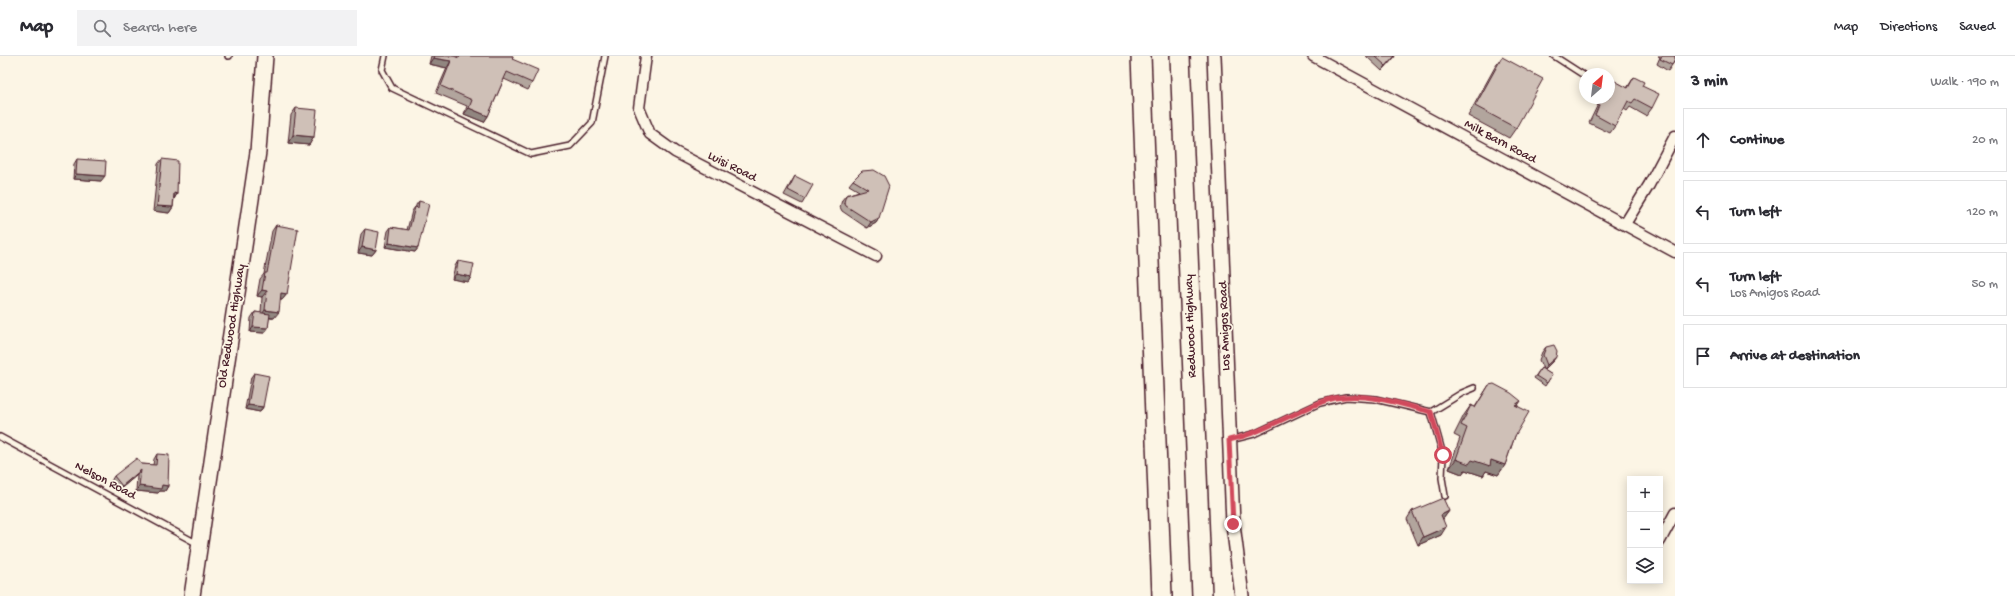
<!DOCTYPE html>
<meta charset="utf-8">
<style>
body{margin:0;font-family:"Gochi Hand",sans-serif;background:#f2f2f3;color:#2b2b33}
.controls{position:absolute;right:12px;bottom:12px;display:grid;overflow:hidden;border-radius:0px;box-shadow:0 2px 10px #0003}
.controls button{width:36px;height:36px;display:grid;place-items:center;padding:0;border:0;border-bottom:1px solid #e1e1e2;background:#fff;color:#2b2b33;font:20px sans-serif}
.compass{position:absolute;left:1579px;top:12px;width:36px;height:36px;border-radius:50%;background:#fff;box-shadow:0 2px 10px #0003;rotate:28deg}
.stop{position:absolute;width:12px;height:12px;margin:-9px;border:3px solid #d1495b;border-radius:50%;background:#fff}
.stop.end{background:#d1495b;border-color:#fff;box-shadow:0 1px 4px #0008}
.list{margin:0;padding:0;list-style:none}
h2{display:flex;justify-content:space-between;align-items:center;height:52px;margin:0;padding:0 16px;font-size:17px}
h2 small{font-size:13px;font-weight:400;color:#7c7c81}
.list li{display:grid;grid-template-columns:26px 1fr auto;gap:12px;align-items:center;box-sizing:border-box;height:64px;margin:0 8px 8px;padding:0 8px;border:1px solid #e1e1e2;border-radius:0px}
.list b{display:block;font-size:15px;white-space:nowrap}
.list p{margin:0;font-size:13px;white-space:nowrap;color:#7c7c81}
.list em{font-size:13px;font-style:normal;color:#7c7c81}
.icon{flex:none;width:22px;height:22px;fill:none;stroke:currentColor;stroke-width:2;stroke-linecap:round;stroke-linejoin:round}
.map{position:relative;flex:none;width:1675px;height:540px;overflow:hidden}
header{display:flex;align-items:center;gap:24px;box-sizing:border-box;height:56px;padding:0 20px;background:#fff;border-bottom:1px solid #e1e1e2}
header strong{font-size:19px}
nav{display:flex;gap:22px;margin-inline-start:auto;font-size:14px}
.search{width:280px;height:36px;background:#f2f2f3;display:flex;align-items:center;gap:10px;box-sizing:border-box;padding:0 14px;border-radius:0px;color:#7c7c81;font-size:15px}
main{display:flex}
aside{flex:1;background:#fff}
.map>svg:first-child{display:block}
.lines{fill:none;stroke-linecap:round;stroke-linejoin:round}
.service-casing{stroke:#4a1f2b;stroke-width:8}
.minor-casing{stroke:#4a1f2b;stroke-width:13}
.tertiary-casing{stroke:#4a1f2b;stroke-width:16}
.secondary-casing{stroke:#4a1f2b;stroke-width:18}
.motorway-casing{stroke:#4a1f2b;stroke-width:22}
.service{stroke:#fcf5e5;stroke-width:5}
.minor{stroke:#fcf5e5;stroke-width:10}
.tertiary{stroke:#fcf5e5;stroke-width:13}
.secondary{stroke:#fcf5e5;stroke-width:15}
.motorway{stroke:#fcf5e5;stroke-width:19}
.wall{fill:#b2a59d;stroke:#4a1f2b}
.shaded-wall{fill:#918680;stroke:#4a1f2b}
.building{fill:#cfc0b7;stroke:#4a1f2b}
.route{stroke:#d1495b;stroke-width:5}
.labels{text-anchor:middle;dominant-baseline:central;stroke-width:3.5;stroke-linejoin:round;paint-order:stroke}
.street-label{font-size:13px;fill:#4a1f2b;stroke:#fcf5e5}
</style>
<header>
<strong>Map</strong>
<div class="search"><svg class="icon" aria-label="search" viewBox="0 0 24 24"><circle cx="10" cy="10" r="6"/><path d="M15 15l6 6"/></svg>Search here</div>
<nav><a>Map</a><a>Directions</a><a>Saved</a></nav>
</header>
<main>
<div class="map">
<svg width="1675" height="540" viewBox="0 0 1675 540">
<rect width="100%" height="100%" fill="#fcf5e5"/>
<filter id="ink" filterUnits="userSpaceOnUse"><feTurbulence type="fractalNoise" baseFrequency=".025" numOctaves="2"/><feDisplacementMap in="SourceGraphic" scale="8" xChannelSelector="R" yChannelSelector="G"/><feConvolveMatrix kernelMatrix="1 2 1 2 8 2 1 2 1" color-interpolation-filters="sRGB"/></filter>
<g filter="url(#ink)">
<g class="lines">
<g class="service-casing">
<path id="service" d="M228 0H229
M385 0 382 14 392 32 531 98 570 90 592 67 605 0
M1554 0 1585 20
M0 381 198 488
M1230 384 1254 378 1320 347 1346 341 1375 343 1431 356
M1445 440 1442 422 1443 399 1431 356 1462 337 1474 332"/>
</g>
<g class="minor-casing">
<path id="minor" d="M646 0 639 52 650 78 675 96 876 200
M1313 0 1675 196
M1625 168 1649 129 1675 80
M1660 485 1675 457"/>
</g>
<g class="tertiary-casing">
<path id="tertiary" d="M1214 0 1233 468 1242 540"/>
</g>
<g class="secondary-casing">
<path id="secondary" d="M192 540 258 96 265 0"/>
</g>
<g class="motorway-casing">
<path id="motorway" d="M1141 0 1162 540
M1180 0 1202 540"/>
</g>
<use href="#service" class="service"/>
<use href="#minor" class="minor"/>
<use href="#tertiary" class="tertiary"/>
<use href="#secondary" class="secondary"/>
<use href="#motorway" class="motorway"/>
</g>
<path class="wall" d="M431 0H454L457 1V0H513L512 3 532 27 528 34 504 23 488 60 484 66 464 58 467 50 436 37 447 12 429 8Z
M1366 0H1395L1382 15Z
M1658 0H1675V6H1674L1668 15 1657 8 1660 1Z
M1502 1 1516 72 1509 82 1468 60 1495 11Z
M1634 21 1642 30 1652 52 1646 60 1630 51 1627 55 1624 53 1615 70 1610 77 1589 67 1601 42H1609V26L1611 23 1627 32Z
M296 52 314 81 309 89 288 87 291 59Z
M77 103 101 125 73 123 74 108Z
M162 103 177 138 174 143 173 151 169 157 153 155 158 108Z
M862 115 879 162 876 167 867 172 842 155 840 151 842 144 846 139 859 135 849 129 853 124Z
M795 120 805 143 802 148 784 139 792 125Z
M419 145 418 192 415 196 385 191 388 175 391 171 407 174 412 155 415 151H416V149Z
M276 169 287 238 282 244H280L274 262H269L268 272 264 277 250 276 251 262 255 256 261 257 262 241 257 240 260 223 264 218 272 175Z
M365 173 376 194 372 199 358 197 361 178Z
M458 205 471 221 468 226 452 223 455 210Z
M1546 291 1556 301 1552 306 1544 314 1552 319 1545 330 1534 322 1541 312 1543 313 1539 304 1542 296Z
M254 317 263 351 260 356 245 353 251 321Z
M1489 329 1518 350 1515 380 1505 409 1498 419 1486 415 1483 420 1465 414 1462 418 1449 413 1460 382 1454 379 1464 359 1471 349 1475 351Z
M157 398 168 430 165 435H160L158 437 136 435 137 419 118 435 111 425 114 420 141 408 153 409 154 403Z
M1412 455H1449L1443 463 1441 479 1418 489 1407 463Z"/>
<path class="shaded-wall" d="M1395 0 1393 3 1382 15 1386 10Z
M433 2 451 5 447 12 429 8Z
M469 52 488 60 484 66 464 58Z
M293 79 314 81 309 89 288 87Z
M76 118 105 120 101 125 73 123Z
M174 137 177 138 174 143Z
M157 150 173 151 169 157 153 155Z
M879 162 876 167 867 172 871 166Z
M389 187 418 192 415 196 385 191Z
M362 191 376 194 372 199 358 197Z
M456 218 471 221 468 226 452 223Z
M262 234 267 235 262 241 257 240Z
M281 237 287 238 282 244 276 243Z
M265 254 279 256 274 262 260 261Z
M253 271 268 272 264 277 250 276Z
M1556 301 1552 306 1543 315 1547 309Z
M1521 345 1514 355 1515 349Z
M248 349 263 351 260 356 245 353Z
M1456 403 1491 404 1505 409 1498 419 1486 415 1483 420 1465 414 1462 418 1449 413Z
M141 414 137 419 118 435 122 430Z
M162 429 168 430 165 435H160L158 437 136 435 139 430Z
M1449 455 1443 463 1436 466 1441 459Z
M1446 471 1441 479 1418 489 1423 481Z"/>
<path class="building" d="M434 0H454L459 2 460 0H513L512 3 538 14 532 27 507 16 488 60 469 52 472 44 441 30 451 5 433 2Z
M1375 0H1395L1386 10Z
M1662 0H1675V4L1672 9 1660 3Z
M1502 1 1543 23 1516 72 1475 50Z
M1634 21 1644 26 1642 30 1659 38 1652 52 1635 43 1632 47 1628 45 1615 70 1595 59 1602 42H1609V28L1611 23 1628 32Z
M296 52 317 54 314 81 293 79Z
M77 103 106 105 105 120 76 118Z
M162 103 178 105 177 138 174 137 173 151 157 150Z
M874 114 884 120 889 130 879 162 871 166 846 150 844 146 846 139 868 133 853 124 862 115Z
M795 120 813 129 805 143 788 134Z
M419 145 429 148 418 192 389 187 391 171 409 174 415 151 418 152Z
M276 169 298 173 287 238 281 237 279 256 265 254 267 235 262 234 265 217H267Z
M365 173 379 176 376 194 362 191Z
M458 205 474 208 471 221 456 218Z
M255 256 270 258 268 272 253 271Z
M1554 289 1557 295 1556 301 1547 309 1543 299 1546 291Z
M1541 312 1552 319 1547 327 1536 320Z
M254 317 269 320 263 351 248 349Z
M1494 328 1511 337 1521 345 1515 349 1529 356 1515 380 1505 409 1491 404 1490 410 1472 404 1469 408 1456 403 1467 372 1461 369 1471 349 1475 352 1489 329Z
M157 398 169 399 168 430 162 429 161 433 139 430 141 414 122 430 114 420 137 402 141 408 156 409Z
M1443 442 1449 455 1441 459 1446 471 1423 481 1412 455Z"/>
</g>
<g class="lines" filter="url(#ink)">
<path class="route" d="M1233 468 1229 384C1254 379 1272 368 1295 358 1307 352 1321 345 1335 342 1367 336 1401 348 1431 356L1443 399"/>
</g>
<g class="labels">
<g class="street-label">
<text transform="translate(1500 86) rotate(28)">Milk Barn Road</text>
<text transform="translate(732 111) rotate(27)">Luisi Road</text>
<text transform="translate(232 270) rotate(-81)">Old Redwood Highway</text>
<text transform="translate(1191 270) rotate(-92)">Redwood Highway</text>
<text transform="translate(1225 270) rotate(-92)">Los Amigos Road</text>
<text transform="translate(105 425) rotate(28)">Nelson Road</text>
</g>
</g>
</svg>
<div class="controls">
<button>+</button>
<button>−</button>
<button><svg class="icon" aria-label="layers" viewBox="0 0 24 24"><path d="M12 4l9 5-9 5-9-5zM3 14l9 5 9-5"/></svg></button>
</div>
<svg class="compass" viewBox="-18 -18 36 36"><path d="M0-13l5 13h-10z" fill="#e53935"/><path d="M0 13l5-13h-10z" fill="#7c7c81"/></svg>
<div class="stop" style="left:1443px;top:399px"></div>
<div class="stop end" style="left:1233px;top:468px"></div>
</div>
<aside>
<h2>3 min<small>Walk · 190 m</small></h2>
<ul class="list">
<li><svg class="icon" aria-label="ahead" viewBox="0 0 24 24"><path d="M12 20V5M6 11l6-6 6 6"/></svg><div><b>Continue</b></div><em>20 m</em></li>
<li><svg class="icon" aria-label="left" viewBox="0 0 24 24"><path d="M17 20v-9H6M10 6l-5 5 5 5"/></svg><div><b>Turn left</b></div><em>120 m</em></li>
<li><svg class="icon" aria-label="left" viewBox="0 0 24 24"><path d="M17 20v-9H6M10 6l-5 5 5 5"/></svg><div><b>Turn left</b><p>Los Amigos Road</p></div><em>50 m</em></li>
<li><svg class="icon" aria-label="arrive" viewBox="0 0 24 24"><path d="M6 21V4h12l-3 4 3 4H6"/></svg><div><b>Arrive at destination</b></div></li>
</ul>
</aside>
</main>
